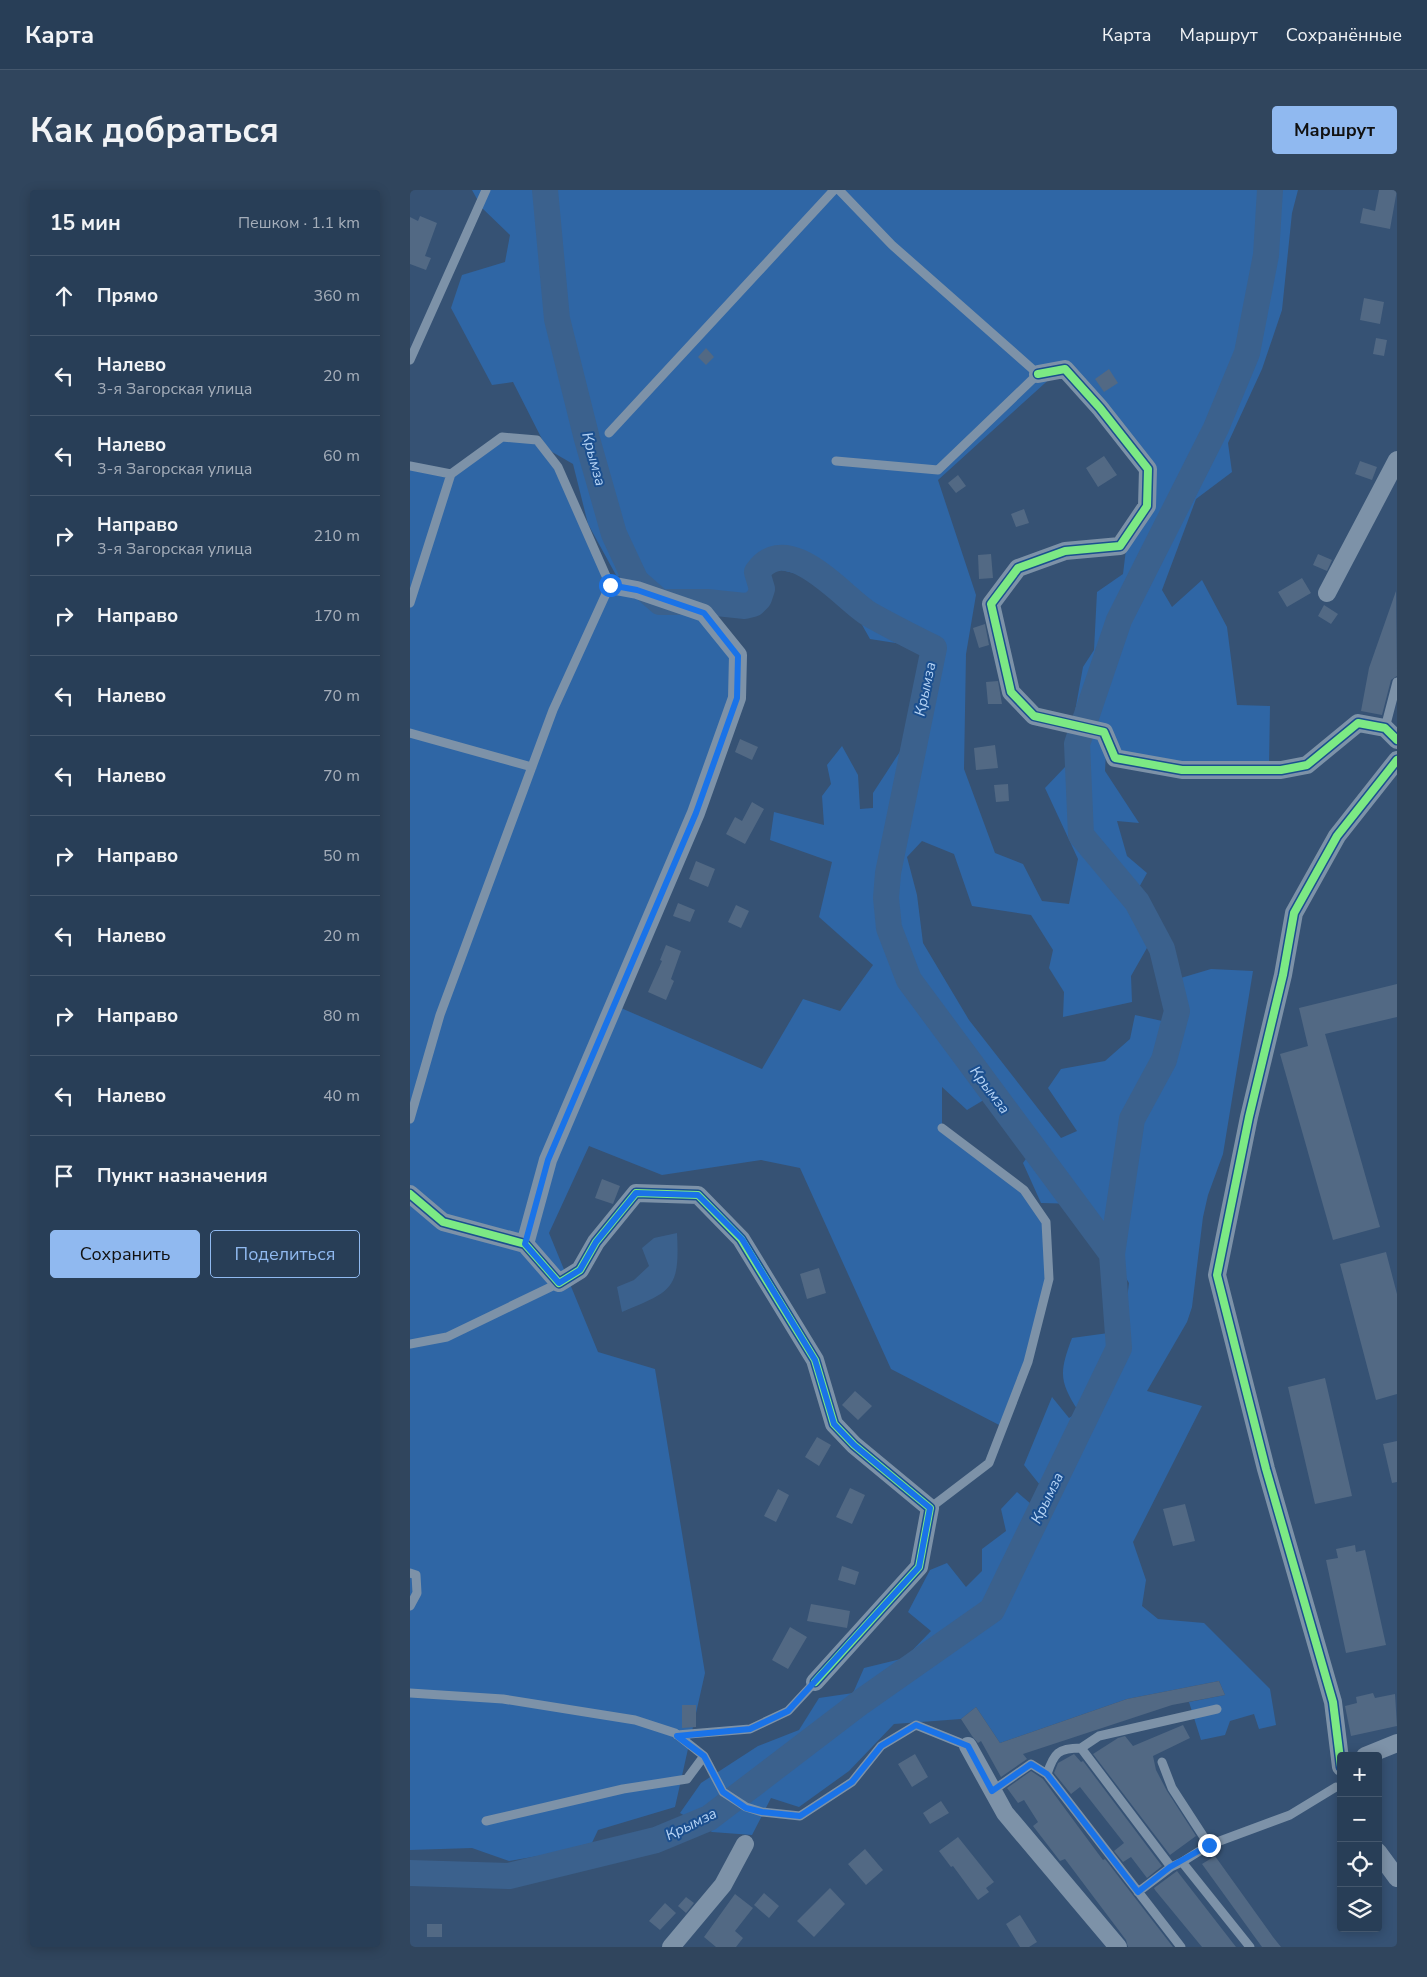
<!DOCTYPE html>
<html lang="ru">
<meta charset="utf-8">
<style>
body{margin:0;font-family:"Nunito Sans",sans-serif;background:#30455d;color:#f1f3f6}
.controls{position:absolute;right:15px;bottom:15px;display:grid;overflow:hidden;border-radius:5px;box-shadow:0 2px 12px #0003}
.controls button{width:45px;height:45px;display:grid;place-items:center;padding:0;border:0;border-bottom:1px solid #44576d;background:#283e57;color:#f1f3f6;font:25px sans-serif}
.stop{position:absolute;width:15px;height:15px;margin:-11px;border:4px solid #1a73e8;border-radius:50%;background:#fff}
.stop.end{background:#1a73e8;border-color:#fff;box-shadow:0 1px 5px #0008}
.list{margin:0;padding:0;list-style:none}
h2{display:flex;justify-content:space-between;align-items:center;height:65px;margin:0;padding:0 20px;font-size:21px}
h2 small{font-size:16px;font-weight:400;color:#a5aeba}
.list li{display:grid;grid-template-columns:32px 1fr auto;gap:15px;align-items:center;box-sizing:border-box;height:80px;padding:0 20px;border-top:1px solid #44576d}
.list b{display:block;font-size:19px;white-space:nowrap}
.list p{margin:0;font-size:16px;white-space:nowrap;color:#a5aeba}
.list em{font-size:16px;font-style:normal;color:#a5aeba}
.actions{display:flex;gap:10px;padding:15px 20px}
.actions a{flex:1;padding:11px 0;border:1px solid #90b9f0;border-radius:5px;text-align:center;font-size:18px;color:#90b9f0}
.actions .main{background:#90b9f0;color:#111}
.icon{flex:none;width:28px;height:28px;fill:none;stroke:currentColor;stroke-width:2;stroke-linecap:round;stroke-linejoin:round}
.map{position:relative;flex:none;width:987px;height:1757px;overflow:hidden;border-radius:5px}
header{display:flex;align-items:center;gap:30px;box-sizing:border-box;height:70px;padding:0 25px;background:#283e57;border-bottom:1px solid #44576d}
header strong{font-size:24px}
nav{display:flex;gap:28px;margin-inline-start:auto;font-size:18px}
.intro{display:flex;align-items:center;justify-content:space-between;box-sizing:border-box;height:120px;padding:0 30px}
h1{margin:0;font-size:35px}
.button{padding:12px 22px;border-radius:5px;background:#90b9f0;color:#111;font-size:18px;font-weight:700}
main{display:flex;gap:30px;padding:0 30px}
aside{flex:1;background:#283e57;border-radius:5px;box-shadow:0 2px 12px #0003}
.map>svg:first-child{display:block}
.green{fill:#2f66a5;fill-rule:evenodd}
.water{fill:#3b618d}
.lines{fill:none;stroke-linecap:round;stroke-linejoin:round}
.river{stroke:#3b618d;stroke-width:26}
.building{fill:#526984}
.lane{stroke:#7d92a8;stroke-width:9}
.street{stroke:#7d92a8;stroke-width:18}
.cycleway-casing{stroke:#1b4f8f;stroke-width:11}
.cycleway{stroke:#7ce984;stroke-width:8}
.route{stroke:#1a73e8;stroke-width:6}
.labels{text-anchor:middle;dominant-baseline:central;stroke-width:4;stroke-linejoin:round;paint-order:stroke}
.water-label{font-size:15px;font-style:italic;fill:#b5d3f5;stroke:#1b4f8f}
</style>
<header>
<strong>Карта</strong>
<nav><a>Карта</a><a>Маршрут</a><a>Сохранённые</a></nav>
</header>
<div class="intro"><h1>Как добраться</h1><a class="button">Маршрут</a></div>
<main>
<aside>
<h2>15 мин<small>Пешком · 1.1 km</small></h2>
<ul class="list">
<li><svg class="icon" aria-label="ahead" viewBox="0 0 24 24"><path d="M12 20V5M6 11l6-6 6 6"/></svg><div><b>Прямо</b></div><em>360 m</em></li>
<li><svg class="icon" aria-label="left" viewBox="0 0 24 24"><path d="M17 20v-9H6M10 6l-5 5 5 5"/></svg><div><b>Налево</b><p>3-я Загорская улица</p></div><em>20 m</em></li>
<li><svg class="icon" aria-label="left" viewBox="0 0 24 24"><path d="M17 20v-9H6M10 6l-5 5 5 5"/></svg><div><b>Налево</b><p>3-я Загорская улица</p></div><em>60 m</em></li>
<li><svg class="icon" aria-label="right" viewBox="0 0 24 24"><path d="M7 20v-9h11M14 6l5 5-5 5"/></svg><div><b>Направо</b><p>3-я Загорская улица</p></div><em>210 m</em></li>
<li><svg class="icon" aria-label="right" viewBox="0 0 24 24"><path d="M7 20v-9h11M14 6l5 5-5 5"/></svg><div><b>Направо</b></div><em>170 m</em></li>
<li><svg class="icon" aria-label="left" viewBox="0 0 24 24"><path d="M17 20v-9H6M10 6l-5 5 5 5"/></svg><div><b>Налево</b></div><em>70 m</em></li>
<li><svg class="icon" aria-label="left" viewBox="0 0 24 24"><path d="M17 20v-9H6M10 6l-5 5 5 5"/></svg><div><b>Налево</b></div><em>70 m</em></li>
<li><svg class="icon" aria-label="right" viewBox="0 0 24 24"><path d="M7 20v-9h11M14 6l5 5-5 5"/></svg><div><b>Направо</b></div><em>50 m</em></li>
<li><svg class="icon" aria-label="left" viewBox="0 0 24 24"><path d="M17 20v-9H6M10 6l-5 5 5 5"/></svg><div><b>Налево</b></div><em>20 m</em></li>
<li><svg class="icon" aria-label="right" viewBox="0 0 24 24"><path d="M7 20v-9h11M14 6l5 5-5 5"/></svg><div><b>Направо</b></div><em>80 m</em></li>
<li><svg class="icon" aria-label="left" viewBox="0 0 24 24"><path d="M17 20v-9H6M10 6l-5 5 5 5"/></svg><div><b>Налево</b></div><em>40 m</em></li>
<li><svg class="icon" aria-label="arrive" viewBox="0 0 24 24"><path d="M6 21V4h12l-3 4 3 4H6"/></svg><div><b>Пункт назначения</b></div></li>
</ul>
<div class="actions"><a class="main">Сохранить</a><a>Поделиться</a></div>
</aside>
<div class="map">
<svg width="987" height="1757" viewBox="0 0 987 1757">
<rect width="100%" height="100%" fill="#365274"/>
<path class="green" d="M62 0H888L882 23 872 120 852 179 818 253 822 282 786 309 752 400 762 417 792 390 817 437 827 515 860 516 859 578 769 572 713 566 697 544 695 581 729 633 707 631 717 666 737 683 722 710 746 742 721 786 722 812 653 827 654 802 639 778 643 760 621 725 562 716 544 664 512 651 497 667 507 705 513 753 559 830 651 948 667 941 638 898 651 879 695 871 720 849 725 825 757 832 764 790 801 779 843 781 813 964 798 1005 793 1027 782 1117 777 1132 737 1201 792 1216 723 1352 736 1390 732 1416 748 1429 794 1433 860 1499 866 1535 849 1539 844 1524 820 1531 815 1545 791 1550 779 1512 815 1505 809 1491 717 1509 590 1553 566 1517 551 1529 484 1534 439 1581 389 1617 361 1608 342 1645 302 1642 270 1623 291 1593 348 1556 389 1540 409 1508 443 1503 454 1478 495 1468 521 1441 498 1422 520 1380 537 1373 556 1397 572 1381V1359L596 1341 591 1319 607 1302 628 1320 642 1310 614 1275 642 1207 659 1228 669 1222C649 1191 649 1183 662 1148L713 1141 719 1093 670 1014 631 1013 613 973 625 956 592 899 557 920 532 897V938L614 1000 636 1032 639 1089 618 1172 593 1237 481 1179 390 978 351 970 252 985 179 956 139 1043 188 1162 245 1179 295 1483 265 1617 188 1640 180 1657 99 1671 62 1658 0 1660V276L41 284 92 247 127 250 148 277 200 395 235 402 222 382 207 387 178 334 163 274 137 259 103 192 82 195 41 118 52 85 95 72 100 45 72 18ZM655 175 742 295 718 343 713 384 687 402 684 460 673 477 655 577 635 598 668 669 659 714 632 711 613 674 585 663 554 579 556 464 566 405 528 290ZM367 379 429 394 460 449 524 459 521 514 463 603V618L450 619 448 585 432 556 417 575 421 594 412 606 414 635 364 622 360 650 422 672 409 727 463 775 430 821 393 809 352 879 204 815 327 508 328 465 295 423 338 403Z"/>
<path class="water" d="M267 1043C270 1100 262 1101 212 1122L207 1097 224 1090 239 1076 232 1058 244 1048Z"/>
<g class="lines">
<path class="river" d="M702 1064 722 929 754 870 767 821 752 759 727 712 671 645 667 554 709 430 806 238 837 163 856 65 860 0
M0 1683 99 1686 246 1650 299 1628 451 1512 582 1420 709 1158 702 1064 499 790 479 738 476 708 478 683 524 458C502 447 480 436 459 424 433 408 378 338 347 382L352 399 349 408 343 414 335 416 297 412H250L226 391 204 344 177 249 147 129 135 0"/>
</g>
<path class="building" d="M969 0H987L980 39 950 33 953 18 965 21Z
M10 26 27 33 15 66 21 68 16 80 0 74V27L8 31Z
M954 108 974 112 970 134 950 130Z
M966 148 977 150 974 166 963 164Z
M296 158 304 167 296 175 288 167Z
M699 179 708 193 694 202 685 189Z
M694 266 707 285 688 297 676 278Z
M950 271 967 277 962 290 945 284Z
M548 285 556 296 546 303 538 293Z
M614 319 619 333 606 337 601 324Z
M581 364 583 388 569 389 568 365Z
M908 364 922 370 917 381 903 375Z
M892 388 901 403 877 417 868 402Z
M986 401 987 486 981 490 972 525 951 521 959 478Z
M914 415 928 424 921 434 908 426Z
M575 434 579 455 569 458 563 438Z
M588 491 592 514H578L576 492Z
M330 549 348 557 342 570 325 562Z
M585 555 588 578 566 580 564 558Z
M598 594 599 611 586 612 584 595Z
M342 612 354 619 335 654 316 644 325 627 332 631Z
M286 671 305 679 298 697 279 689Z
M268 713 285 720 280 732 263 726Z
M326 715 339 721 331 738 318 732Z
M256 755 271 761 261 789 264 791 256 810 238 802 252 771 250 770Z
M987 794V827L915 844 970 1037 923 1050 870 864 898 856 889 818Z
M192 989 210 996 203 1014 185 1008Z
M976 1062 987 1104V1204L966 1210 930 1074Z
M409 1078 416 1103 397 1109 390 1084Z
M915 1188 942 1306 905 1314 878 1197Z
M445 1201 462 1216 448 1230 432 1215Z
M407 1247 421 1255 409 1276 395 1267Z
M987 1251V1292L982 1293 973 1254Z
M440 1298 455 1305 442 1334 426 1327Z
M368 1299 379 1305 366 1332 354 1326Z
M775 1314 785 1351 763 1356 753 1319Z
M945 1355 946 1362 955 1360 976 1455 936 1463 916 1370 928 1368 926 1359Z
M432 1376 449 1382 445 1395 428 1390Z
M401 1414 440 1421 437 1438 397 1431Z
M380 1437 397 1447 378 1479 362 1470Z
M809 1491 815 1505 762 1515 613 1564 617 1569 591 1587 571 1551 568 1553 562 1546 551 1529 566 1517 590 1553 717 1509Z
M963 1503 965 1508 985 1504 987 1536 941 1546 935 1516 947 1513 946 1507Z
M272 1515H286V1537L272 1538Z
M773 1535 780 1548 743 1566 746 1580 757 1601 786 1646 760 1665 683 1564 708 1548 715 1546 723 1556Z
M505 1564 518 1587 502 1597 488 1574Z
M664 1564 671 1572 673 1571 752 1676 737 1688 721 1667 713 1672 704 1661 714 1653 670 1597 661 1604 644 1583 648 1573Z
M621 1581 633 1589 684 1658 693 1670 695 1669 763 1757H718L716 1750 655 1669 650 1671 623 1636 628 1632 614 1610 608 1613 597 1598Z
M531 1611 539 1623 520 1634 513 1623Z
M548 1647 584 1692 576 1698 579 1702 568 1710 543 1676 541 1677 529 1661Z
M455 1659 473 1680 456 1695 438 1674Z
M805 1666 863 1747 871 1757H852L792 1674Z
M767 1681 826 1757H792L745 1700 744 1698Z
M420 1698 435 1714 404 1747 387 1731Z
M354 1703 369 1716 359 1728 344 1715Z
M325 1704 343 1718 325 1741 333 1748 326 1757H306L294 1747Z
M276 1707 284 1713 276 1723 268 1716Z
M255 1713 266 1723 250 1740 239 1731Z
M610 1725 627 1752 619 1757H610L596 1734Z
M17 1734H32V1747H17Z"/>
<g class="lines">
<path class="lane" d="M0 170 76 0
M199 243 424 0
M426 271 528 280 628 184 482 55 429 0
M0 276 41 284
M0 413 41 284 92 247 127 250 148 277 200 395 143 520 30 825 0 929
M975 538 987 492
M0 543 122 577
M0 1154 37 1147 149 1093
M520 1318 579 1273 618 1172 639 1089 636 1032 614 1000 532 938
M0 1383 6 1385 7 1403 0 1416
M0 1503 93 1509 225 1530 265 1543 294 1566 313 1602 336 1617 352 1622 390 1626 442 1592 471 1556 506 1535 558 1556
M267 1545 340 1539 378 1521 405 1492
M671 1558 689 1546 807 1519
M752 1572 762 1598 799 1655
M637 1584C644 1563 648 1558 671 1558L761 1677 772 1672 840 1757
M582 1601 621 1574 637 1584 771 1757
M76 1631 213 1599 277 1589 294 1566
M772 1672 799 1655 880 1625 926 1597
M728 1702 761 1677"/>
<path class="street" d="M628 184 655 179 690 218 738 279 737 316 710 356 655 361 608 378 581 414 601 502 624 526 694 542 705 568 772 580H871L897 575 948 533 975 538 987 550
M917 403 987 270
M0 1004 33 1032 115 1054 149 1093 170 1080 186 1052 226 1003 288 1005 331 1049 405 1170 424 1234 444 1255 520 1318 509 1377 405 1492
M115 1054 138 970 286 623 327 508 328 465 294 423 227 400 200 395
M558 1556 595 1623 708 1757
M955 1566 987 1553
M931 1577 923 1512 856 1279 807 1085 839 927 873 785 884 723 927 646 987 570
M968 1662 987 1688
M261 1757 313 1695 335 1654"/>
<g class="cycleway-casing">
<path id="cycleway" d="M628 184 655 179 690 218 738 279 737 316 710 356 655 361 608 378 581 414 601 502 624 526 694 542 705 568 772 580H871L897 575 948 533 975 538 987 550
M0 1004 33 1032 115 1054 149 1093 170 1080 186 1052 226 1003 288 1005 331 1049 405 1170 424 1234 444 1255 520 1318 509 1377 405 1492
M931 1577 923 1512 856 1279 807 1085 839 927 873 785 884 723 927 646 987 570"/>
</g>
<use href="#cycleway" class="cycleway"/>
</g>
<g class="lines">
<path class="route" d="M200 395 227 400 294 423 328 466 327 508 286 623 138 970 115 1054 149 1093 170 1080 186 1052 226 1003 288 1005 332 1049 405 1170 424 1234 444 1255 520 1318 509 1377 378 1521 340 1539 267 1546 294 1566 313 1602 336 1618 352 1622 390 1626 442 1592 471 1556 506 1535 558 1556 582 1601 621 1574 637 1584 728 1702 760 1677 799 1655"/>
</g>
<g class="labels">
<g class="water-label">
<text transform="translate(184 269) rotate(75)">Крымза</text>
<text transform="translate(515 499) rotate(-78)">Крымза</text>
<text transform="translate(580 900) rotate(53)">Крымза</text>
<text transform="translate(637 1308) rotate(-64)">Крымза</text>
<text transform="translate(281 1634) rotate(-26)">Крымза</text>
</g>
</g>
</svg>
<div class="controls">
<button>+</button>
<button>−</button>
<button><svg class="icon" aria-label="locate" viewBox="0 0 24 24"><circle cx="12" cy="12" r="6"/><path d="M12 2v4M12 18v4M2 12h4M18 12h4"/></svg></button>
<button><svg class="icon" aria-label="layers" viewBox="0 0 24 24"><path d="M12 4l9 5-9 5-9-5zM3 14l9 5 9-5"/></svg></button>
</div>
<div class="stop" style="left:200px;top:395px"></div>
<div class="stop end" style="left:799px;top:1655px"></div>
</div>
</main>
